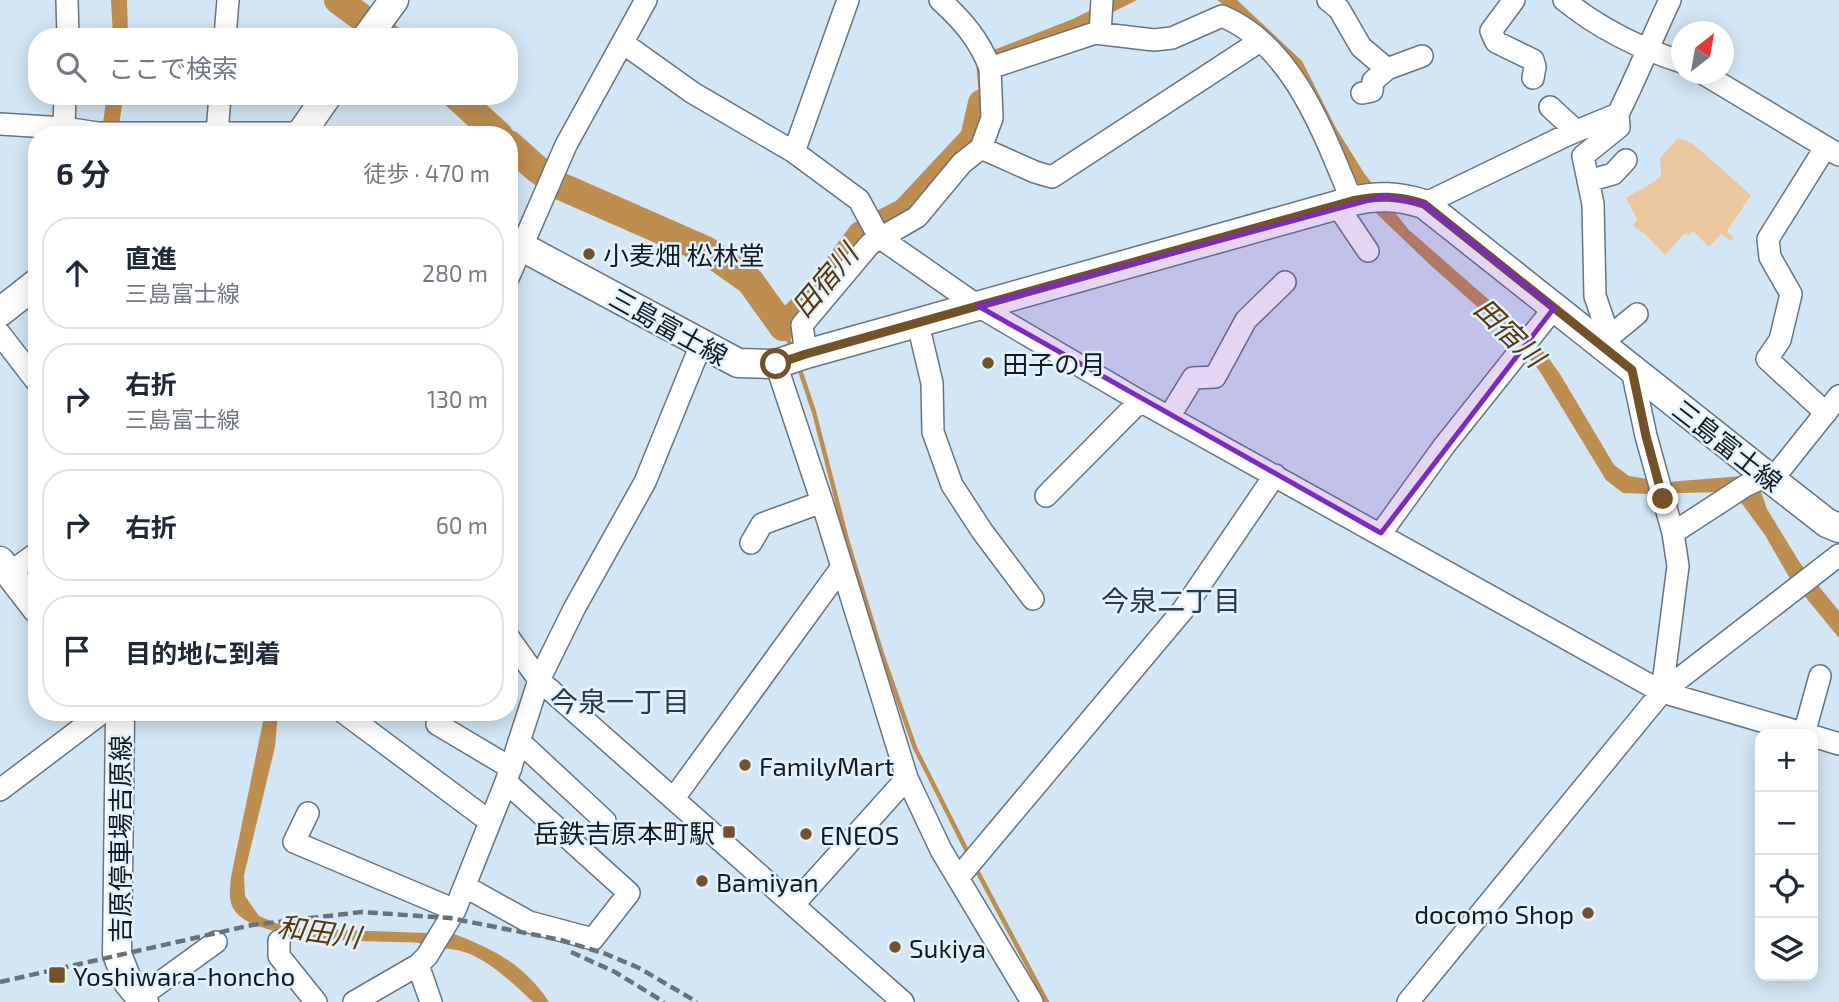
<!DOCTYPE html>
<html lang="ja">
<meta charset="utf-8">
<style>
body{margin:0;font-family:"Exo 2","Noto Sans JP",sans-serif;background:#f6f6f7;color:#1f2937}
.controls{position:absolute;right:21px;bottom:21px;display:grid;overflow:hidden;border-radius:14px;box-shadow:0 4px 18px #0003}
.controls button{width:63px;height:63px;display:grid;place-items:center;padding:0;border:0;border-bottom:2px solid #e0e1e3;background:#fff;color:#1f2937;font:35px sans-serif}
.compass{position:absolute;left:1671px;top:21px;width:63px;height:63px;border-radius:50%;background:#fff;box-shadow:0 4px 18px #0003;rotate:31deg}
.stop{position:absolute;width:21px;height:21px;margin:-16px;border:5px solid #735229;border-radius:50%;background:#fff}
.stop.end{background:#735229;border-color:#fff;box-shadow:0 2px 7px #0008}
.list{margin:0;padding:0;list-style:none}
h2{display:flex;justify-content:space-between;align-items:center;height:91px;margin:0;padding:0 28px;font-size:30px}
h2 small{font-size:23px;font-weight:400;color:#747a83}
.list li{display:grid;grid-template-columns:46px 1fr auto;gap:21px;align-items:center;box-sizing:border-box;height:112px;margin:0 14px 14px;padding:0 14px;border:2px solid #e0e1e3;border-radius:28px}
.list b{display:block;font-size:26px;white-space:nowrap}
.list p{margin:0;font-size:23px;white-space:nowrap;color:#747a83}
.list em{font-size:23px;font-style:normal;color:#747a83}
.icon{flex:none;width:38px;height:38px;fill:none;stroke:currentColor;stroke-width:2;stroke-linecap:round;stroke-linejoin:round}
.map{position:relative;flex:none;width:1839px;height:1002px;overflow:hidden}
.search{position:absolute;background:#fff;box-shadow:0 4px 18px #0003;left:28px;top:28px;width:490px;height:77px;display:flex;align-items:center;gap:18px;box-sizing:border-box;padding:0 24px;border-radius:28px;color:#747a83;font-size:26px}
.panel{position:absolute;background:#fff;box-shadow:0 4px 18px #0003;left:28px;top:126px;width:490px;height:595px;border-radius:28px}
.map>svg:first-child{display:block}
.green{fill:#ecc79d}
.water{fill:#be8d50}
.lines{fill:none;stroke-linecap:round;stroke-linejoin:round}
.stream{stroke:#be8d50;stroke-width:4.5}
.river{stroke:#be8d50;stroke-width:28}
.minor-casing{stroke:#657583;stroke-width:24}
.major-casing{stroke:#657583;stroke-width:31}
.minor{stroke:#fff;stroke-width:21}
.major{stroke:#fff;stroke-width:28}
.rail{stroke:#67737c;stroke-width:4.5;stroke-dasharray:10 5;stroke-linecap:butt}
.route{stroke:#735229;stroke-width:9}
.marked{fill:#7b2cbf;fill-opacity:0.2;stroke:#7b2cbf;stroke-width:5;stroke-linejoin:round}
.poi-dot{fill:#735229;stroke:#e3f2ff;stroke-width:2.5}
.labels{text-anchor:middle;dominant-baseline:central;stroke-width:5;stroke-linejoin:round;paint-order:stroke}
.poi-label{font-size:26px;fill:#141b20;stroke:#e3f2ff;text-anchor:start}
.street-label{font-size:26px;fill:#141b20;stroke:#e3f2ff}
.water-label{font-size:28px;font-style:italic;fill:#5a3806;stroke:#e3f2ff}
.neighbourhood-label{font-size:28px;fill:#2b3a46;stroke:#e3f2ff}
</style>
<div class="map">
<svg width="1839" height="1002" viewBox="0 0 1839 1002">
<rect width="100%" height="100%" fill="#d3e6f5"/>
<path class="green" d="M1678 138 1693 144 1751 195 1727 231 1734 238 1731 241 1721 234 1709 247 1693 231 1690 235 1685 233 1665 255 1645 234 1633 226 1637 219 1626 198C1638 190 1650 186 1661 176L1660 158Z"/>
<path class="water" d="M111 0H127L128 37H113Z
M1111 0H1137L1079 29 991 59 983 121 977 138 971 133 980 106 976 62 986 53 1073 19Z
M1217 0H1237L1302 61 1336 128 1364 173 1408 229 1536 341 1560 374 1614 465 1629 476 1667 482 1755 475 1767 509 1800 563 1839 611V638L1789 577 1765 535 1737 497 1719 492 1649 494 1623 493 1606 480 1539 370 1508 334 1428 263 1374 211 1330 136 1235 13Z
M107 96H123L118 135H101Z
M265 712H278L275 747 244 875 245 896 259 916 288 928 454 934C494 949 526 966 549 1002H533C512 983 486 956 457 950 446 948 434 948 424 948L420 943C383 941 252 944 233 908 228 898 230 888 231 877Z"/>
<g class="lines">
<path class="stream" d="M783 327 792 349
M799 367 814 412 847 540 881 651 915 748 970 857
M975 867 1047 1002"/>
<path class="river" d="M338 0 388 37
M456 96 499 135
M509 144 537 169 560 186 706 250 750 281 783 327 820 291 861 235 905 212 974 138 982 103"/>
<g class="minor-casing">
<path id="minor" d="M67 0 68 37
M940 0C962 20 979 39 990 68
M1328 0 1339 9 1361 47 1387 69 1422 56
M1514 0 1491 31 1496 42 1533 60 1535 67 1533 78
M1564 0C1600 29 1638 48 1682 62
M1100 33 1102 0
M225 37 228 0
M623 43 693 93 794 152 859 200 879 237 978 306 1140 401 1662 692 1806 734
M1704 74 1839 155
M1362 93 1372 91 1373 81 1387 69
M1550 107 1576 131
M0 124 64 128 98 133H302
M64 128 65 96
M217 133 220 96
M981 148 1035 172 1052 177 1260 41
M1825 148 1768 239 1770 257 1791 294 1780 340 1767 359 1826 413
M794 152 848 0
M1588 181 1613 174 1626 160
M1424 204 1567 135 1618 114C1637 76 1652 38 1670 0
M1337 205 1368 251
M509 276 566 145 646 0
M918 324 932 383 933 432 952 485 982 531 1033 599
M0 334 37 382
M1609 337 1637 314
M806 354 802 325 870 244 917 217 962 163 981 148 992 118 990 68 1095 33 1154 40 1172 38 1222 16C1294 46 1324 135 1352 201
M1612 354 1608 334 1595 296 1593 204 1583 156 1619 127 1618 114
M776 364 822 502 907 778 941 850 1032 1002
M1632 370 1646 436 1673 533 1678 566 1662 692
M1169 417 1193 378 1215 377 1246 320 1285 282
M1772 480 1839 396
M1046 496 1140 401
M1381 533 1444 446 1554 308
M1673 533 1745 486 1766 476
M751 543 762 524 822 502
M9 573 37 553
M509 638 539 680 903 1002
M343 712 489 821
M437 724 511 768
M1804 734 1820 676
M1813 736 1839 744
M519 741 605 821
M0 790 103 712
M674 798 842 567
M308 813 294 842 455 910
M958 878 1183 610 1275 475
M466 887 529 922 593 939 629 893 506 782
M794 904 907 778
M279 941V956L316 1002
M418 965 431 1002
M140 997 216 942
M354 1002 418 965 427 956 455 910 506 782 539 680 574 609 645 482 702 342
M1408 1002 1662 692 1839 555"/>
</g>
<g class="major-casing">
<path id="major" d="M367 37 394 0
M300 135 327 96
M509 240 738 363 776 364 806 354 1352 201C1378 195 1398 196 1424 204L1772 480 1827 523 1839 528
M0 312 37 283
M0 561 37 609
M116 712 120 718 117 954 128 982 144 1002"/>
</g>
<use href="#minor" class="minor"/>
<use href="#major" class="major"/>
<path class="rail" d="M571 952 615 972 664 1002
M0 982 252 925 362 912 450 918 561 940 606 954 639 968 697 1002"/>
</g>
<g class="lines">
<path class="route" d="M776 364 806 354 1352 201C1378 195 1399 196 1424 204L1632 370 1646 436 1663 499"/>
</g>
<path class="marked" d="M1384 196 1424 204 1554 308 1381 533 978 306Z"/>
<g class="poi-dot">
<circle cx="589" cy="254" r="7"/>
<circle cx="988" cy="363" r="7"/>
<circle cx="745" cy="765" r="7"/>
<rect x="722" y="825" width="14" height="14" rx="3.5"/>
<circle cx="806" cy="834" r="7"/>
<circle cx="702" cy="881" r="7"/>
<circle cx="1588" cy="913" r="7"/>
<circle cx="895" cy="947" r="7"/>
<rect x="48" y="966" width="18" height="18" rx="3.5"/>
</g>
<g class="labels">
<g class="poi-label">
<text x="603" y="254">小麦畑 松林堂</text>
<text x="1002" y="363">田子の月</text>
<text x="759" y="765">FamilyMart</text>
<text x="715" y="832" text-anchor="end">岳鉄吉原本町駅</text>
<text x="820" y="834">ENEOS</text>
<text x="716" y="881">Bamiyan</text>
<text x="1574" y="913" text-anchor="end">docomo Shop</text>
<text x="909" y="947">Sukiya</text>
<text x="73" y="975">Yoshiwara-honcho</text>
</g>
<g class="street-label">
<text transform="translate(669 326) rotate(29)">三島富士線</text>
<text transform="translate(1728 445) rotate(38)">三島富士線</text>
<text transform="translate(119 839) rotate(-90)">吉原停車場吉原線</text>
</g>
<g class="water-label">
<text transform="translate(824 280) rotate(-50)">田宿川</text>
<text transform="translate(1510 332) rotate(44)">田宿川</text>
<text transform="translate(319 931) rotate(8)">和田川</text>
</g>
<g class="neighbourhood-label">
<text x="1171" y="600">今泉二丁目</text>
<text x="620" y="701">今泉一丁目</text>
</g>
</g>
</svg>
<div class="controls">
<button>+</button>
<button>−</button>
<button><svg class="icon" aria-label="locate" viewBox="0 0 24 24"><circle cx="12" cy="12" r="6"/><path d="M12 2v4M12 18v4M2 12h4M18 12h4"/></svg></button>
<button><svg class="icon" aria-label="layers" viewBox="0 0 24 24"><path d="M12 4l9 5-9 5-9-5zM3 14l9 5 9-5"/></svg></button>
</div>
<svg class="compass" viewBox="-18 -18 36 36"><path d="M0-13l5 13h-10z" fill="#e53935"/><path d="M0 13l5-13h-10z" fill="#747a83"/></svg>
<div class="stop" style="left:776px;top:364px"></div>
<div class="stop end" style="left:1663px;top:499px"></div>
<div class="search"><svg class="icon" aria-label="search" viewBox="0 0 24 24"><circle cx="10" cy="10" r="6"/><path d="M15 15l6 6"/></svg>ここで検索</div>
<section class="panel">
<h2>6 分<small>徒歩 · 470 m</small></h2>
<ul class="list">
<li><svg class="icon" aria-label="ahead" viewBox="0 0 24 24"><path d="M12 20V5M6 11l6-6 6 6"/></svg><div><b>直進</b><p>三島富士線</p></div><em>280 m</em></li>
<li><svg class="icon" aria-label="right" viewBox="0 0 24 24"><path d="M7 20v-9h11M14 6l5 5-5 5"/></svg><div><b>右折</b><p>三島富士線</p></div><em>130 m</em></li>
<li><svg class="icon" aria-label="right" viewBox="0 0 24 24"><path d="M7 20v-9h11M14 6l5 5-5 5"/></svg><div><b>右折</b></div><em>60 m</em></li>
<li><svg class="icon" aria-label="arrive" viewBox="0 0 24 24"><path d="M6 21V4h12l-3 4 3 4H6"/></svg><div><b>目的地に到着</b></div></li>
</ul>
</section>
</div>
